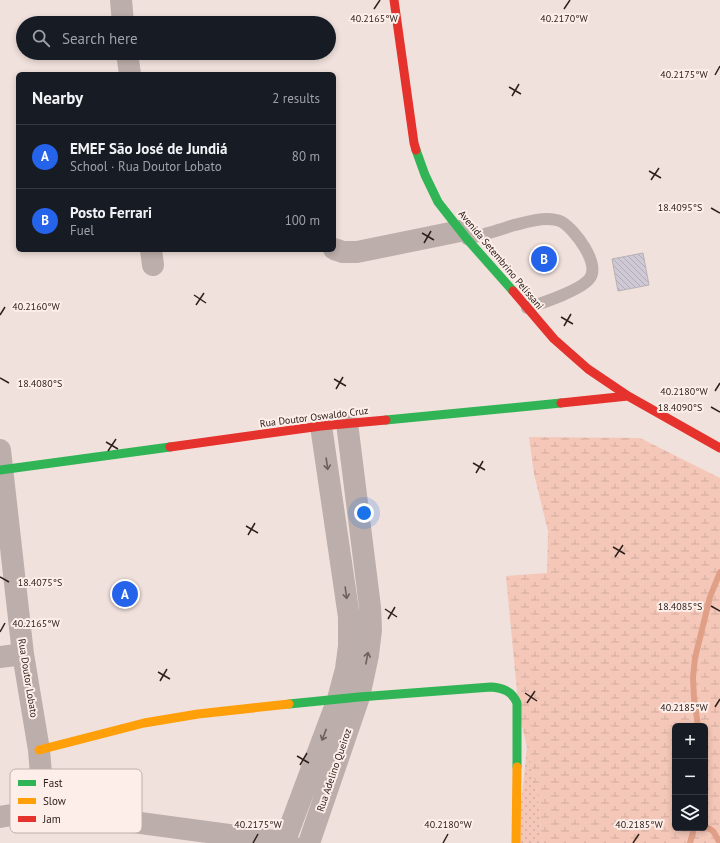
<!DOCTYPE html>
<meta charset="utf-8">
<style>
body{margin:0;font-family:"PT Sans",sans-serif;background:#242831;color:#f1f3f6}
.controls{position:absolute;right:12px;bottom:12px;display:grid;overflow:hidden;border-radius:6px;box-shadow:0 2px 6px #0003}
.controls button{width:36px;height:36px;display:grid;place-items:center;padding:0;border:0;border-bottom:1px solid #363941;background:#171b24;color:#f1f3f6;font:20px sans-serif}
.you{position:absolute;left:364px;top:513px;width:14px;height:14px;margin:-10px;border:3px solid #fff;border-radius:50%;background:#1a73e8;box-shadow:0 0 0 6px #1a73e833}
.badge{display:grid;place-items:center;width:26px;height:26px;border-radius:50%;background:#2563eb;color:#fff;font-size:13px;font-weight:700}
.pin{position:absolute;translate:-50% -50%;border:2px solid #fff;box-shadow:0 1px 4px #0006}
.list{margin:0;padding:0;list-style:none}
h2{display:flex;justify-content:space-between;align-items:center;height:52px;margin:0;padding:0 16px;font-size:17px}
h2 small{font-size:13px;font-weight:400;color:#9ea1a6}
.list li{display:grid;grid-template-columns:26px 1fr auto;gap:12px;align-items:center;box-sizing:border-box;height:64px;padding:0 16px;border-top:1px solid #363941}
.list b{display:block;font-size:15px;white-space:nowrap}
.list p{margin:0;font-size:13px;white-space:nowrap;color:#9ea1a6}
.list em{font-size:13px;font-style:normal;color:#9ea1a6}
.icon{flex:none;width:22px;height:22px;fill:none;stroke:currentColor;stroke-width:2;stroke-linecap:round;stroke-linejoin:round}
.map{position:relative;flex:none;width:720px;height:843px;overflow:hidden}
.search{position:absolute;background:#171b24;box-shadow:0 2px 6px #0003;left:16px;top:16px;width:320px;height:44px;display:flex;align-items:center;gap:10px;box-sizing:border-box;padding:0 14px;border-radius:22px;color:#9ea1a6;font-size:15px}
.panel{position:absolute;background:#171b24;box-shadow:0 2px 6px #0003;left:16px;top:72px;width:320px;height:180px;border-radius:6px}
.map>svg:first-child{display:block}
.grass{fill:url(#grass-dots)}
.wetland{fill:url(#wetland-marsh);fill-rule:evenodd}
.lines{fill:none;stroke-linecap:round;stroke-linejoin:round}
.stream{stroke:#e0a088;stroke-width:6}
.building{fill:url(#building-back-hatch);stroke:#b6b0b3}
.lane{stroke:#bcaeaa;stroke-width:12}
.street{stroke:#bcaeaa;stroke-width:22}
.fast{stroke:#30b455;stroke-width:9}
.slow{stroke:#ff9f0a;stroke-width:9}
.jam{stroke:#e5322d;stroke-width:9}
.oneway{stroke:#6e605c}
.ticks{fill:none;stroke:#2e211c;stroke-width:1.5}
.labels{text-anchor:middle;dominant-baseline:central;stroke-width:4;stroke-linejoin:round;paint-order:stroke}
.street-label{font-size:10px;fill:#2e211c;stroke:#fdeee9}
.key{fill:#fdeee9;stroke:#bfb0ac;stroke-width:1}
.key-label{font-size:11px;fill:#2e211c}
.ticks-label{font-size:10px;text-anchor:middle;fill:#2e211c;stroke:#fdeee9;stroke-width:4;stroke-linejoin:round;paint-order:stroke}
</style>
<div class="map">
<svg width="720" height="843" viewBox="0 0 720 843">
<defs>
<pattern id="grass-dots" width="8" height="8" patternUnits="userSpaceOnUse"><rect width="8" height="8" fill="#f4c7b8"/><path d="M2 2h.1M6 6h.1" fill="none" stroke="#d2ab9e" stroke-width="1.8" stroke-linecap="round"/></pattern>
<pattern id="wetland-marsh" width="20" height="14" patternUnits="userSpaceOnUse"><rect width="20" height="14" fill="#f4c7b8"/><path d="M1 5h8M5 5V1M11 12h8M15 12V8" fill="none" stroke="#d2ab9e"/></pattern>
<pattern id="building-back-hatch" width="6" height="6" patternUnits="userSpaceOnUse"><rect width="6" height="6" fill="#cfc9d6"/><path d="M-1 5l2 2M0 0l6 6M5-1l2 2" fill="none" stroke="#b2acb7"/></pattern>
</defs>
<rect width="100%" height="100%" fill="#f1e1dc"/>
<path class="grass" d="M527 747 538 795 542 843H517Z"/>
<path class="wetland" d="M529 437 640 438 720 478V843H542L538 795 519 713 506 576 547 573 548 531 534 474ZM675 726H705V828H675Z"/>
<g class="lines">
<path class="stream" d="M698 726 694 698 693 677 695 658 710 597 720 572
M705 826 713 831 720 843
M690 843 694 828"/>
</g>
<path class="building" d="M643 253 649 285 618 291 612 259Z"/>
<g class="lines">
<path class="lane" d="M467 239C482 235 497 231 511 226 523 223 535 219 547 219 551 219 558 220 562 222 575 230 600 263 590 278 582 290 542 303 527 308"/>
<path class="street" d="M121 0 123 23
M127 53 130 74
M334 249 343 252H357L460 231
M151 250 153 265
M0 450 23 654 39 750 44 810
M0 657 23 654
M0 817 44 810 289 843
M284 843 338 699 346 669 349 646V617L321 426
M309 843 359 697 368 655 371 630 370 607 347 423"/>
<path class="fast" d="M416 150 425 175 438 202 467 239 513 291
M386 420 561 403
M0 470 170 447
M289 704 359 697 491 687C503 688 512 691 517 703V767"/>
<path class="slow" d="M39 750 144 723 198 714 289 704
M516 843 517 767"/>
<path class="jam" d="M394 0 414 143 416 150
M513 291 554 339 588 369 628 396 720 448
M561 403 628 396
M170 447 321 426 386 420"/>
</g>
<defs><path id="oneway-shaft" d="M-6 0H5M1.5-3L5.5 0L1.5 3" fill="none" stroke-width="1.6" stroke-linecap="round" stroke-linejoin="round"/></defs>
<g class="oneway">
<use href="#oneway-shaft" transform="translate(327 464) rotate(82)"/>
<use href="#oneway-shaft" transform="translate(346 593) rotate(82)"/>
<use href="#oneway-shaft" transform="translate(367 658) rotate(-79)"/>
<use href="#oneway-shaft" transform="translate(324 735) rotate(111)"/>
</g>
<path class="ticks" d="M374 9 380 0M564 9 570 0M715 75 720 66M509 87 521 94M512 96 519 84M649 171 661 178M651 180 659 168M711 208 720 213M422 233 434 240M424 243 431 231M194 295 206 303M196 305 204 293M0 315 5 307M561 317 573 324M564 326 571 314M0 378 9 383M334 379 346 386M336 389 343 377M715 391 720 383M711 407 720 412M106 442 118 449M108 451 116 439M473 463 485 470M476 473 483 461M246 526 258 533M248 535 255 523M613 547 625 554M615 557 623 545M0 577 9 582M711 606 720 611M385 609 397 617M388 619 395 607M0 632 5 623M158 672 170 679M160 681 167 669M525 693 537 701M527 703 535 691M715 707 720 699M297 756 309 763M300 765 307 753M253 843 258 834M443 843 448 834M633 843 639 834"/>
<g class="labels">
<g class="street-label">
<text transform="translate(501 260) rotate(50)">Avenida Setembrino Pelissani</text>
<text transform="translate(314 417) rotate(-7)">Rua Doutor Oswaldo Cruz</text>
<text transform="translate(28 678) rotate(81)">Rua Doutor Lobato</text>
<text transform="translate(334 770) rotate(-71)">Rua Adelino Queiroz</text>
</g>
</g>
<rect x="10" y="769" width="132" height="64" rx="6" class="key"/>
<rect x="18" y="780" width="18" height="6" fill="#30b455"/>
<rect x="18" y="798" width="18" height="6" fill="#ff9f0a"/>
<rect x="18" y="816" width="18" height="6" fill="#e5322d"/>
<g class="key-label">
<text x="43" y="787">Fast</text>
<text x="43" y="805">Slow</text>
<text x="43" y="823">Jam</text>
</g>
<g class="ticks-label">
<text x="374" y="22">40.2165°W</text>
<text x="564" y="22">40.2170°W</text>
<text x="684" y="78">40.2175°W</text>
<text x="680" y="211">18.4095°S</text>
<text x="36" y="310">40.2160°W</text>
<text x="40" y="387">18.4080°S</text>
<text x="684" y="395">40.2180°W</text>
<text x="680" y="411">18.4090°S</text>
<text x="40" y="586">18.4075°S</text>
<text x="680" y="610">18.4085°S</text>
<text x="36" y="627">40.2165°W</text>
<text x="684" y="711">40.2185°W</text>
<text x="258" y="828">40.2175°W</text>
<text x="448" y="828">40.2180°W</text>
<text x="639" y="828">40.2185°W</text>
</g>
</svg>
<div class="controls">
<button>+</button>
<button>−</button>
<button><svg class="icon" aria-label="layers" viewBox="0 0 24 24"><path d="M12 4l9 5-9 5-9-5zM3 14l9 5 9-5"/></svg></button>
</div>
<div class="you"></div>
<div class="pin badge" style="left:125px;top:594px">A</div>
<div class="pin badge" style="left:544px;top:259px">B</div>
<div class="search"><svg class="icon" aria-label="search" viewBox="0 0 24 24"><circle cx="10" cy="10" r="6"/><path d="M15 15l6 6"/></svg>Search here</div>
<section class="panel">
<h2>Nearby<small>2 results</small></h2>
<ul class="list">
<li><span class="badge">A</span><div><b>EMEF São José de Jundiá</b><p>School · Rua Doutor Lobato</p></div><em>80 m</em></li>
<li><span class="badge">B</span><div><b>Posto Ferrari</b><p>Fuel</p></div><em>100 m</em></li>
</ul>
</section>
</div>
